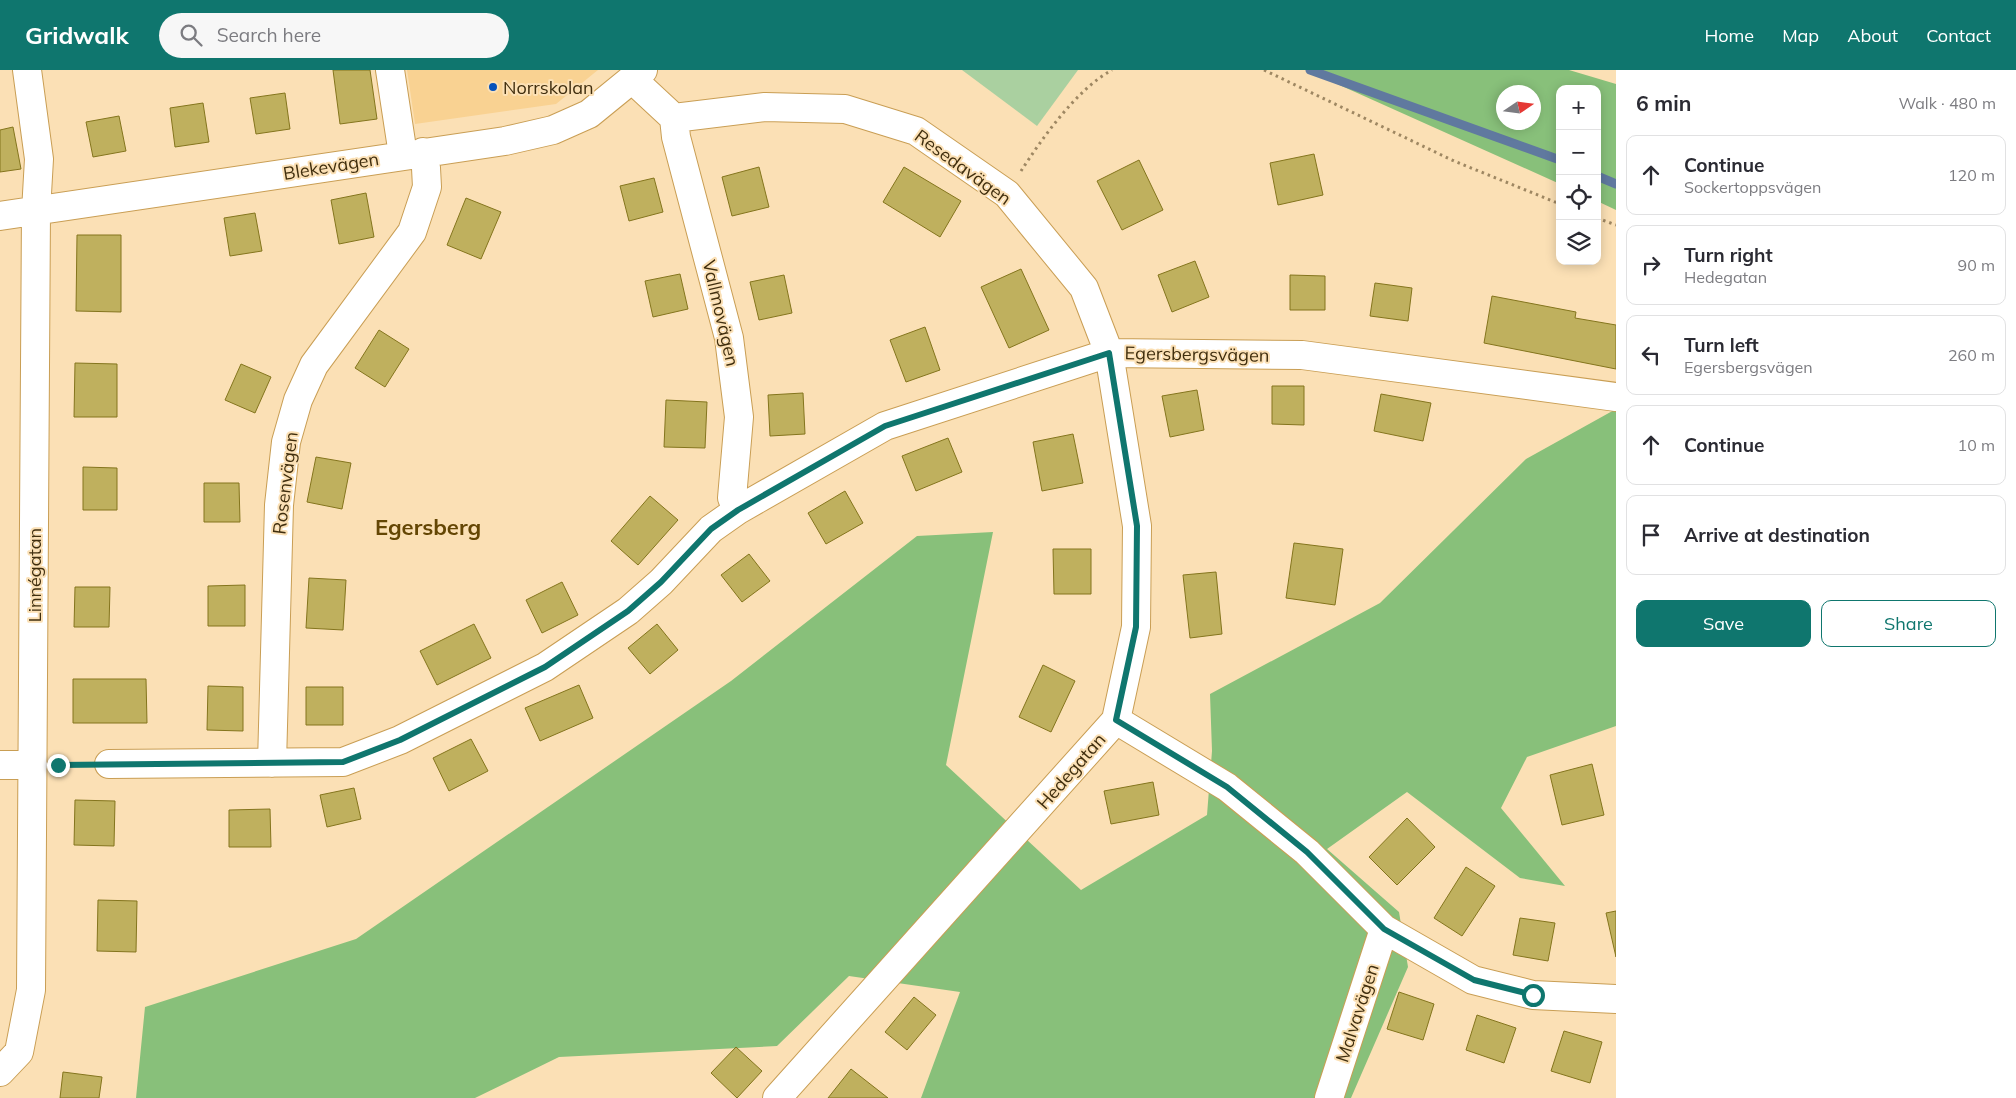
<!DOCTYPE html>
<meta charset="utf-8">
<style>
body{margin:0;font-family:Mulish,sans-serif;background:#f7f7f7;color:#2b2b33}
.controls{position:absolute;right:15px;top:15px;display:grid;overflow:hidden;border-radius:10px;box-shadow:0 2px 12px #0003}
.controls button{width:45px;height:45px;display:grid;place-items:center;padding:0;border:0;border-bottom:1px solid #e1e1e2;background:#fff;color:#2b2b33;font:25px sans-serif}
.compass{position:absolute;left:1496px;top:15px;width:45px;height:45px;border-radius:50%;background:#fff;box-shadow:0 2px 12px #0003;rotate:77deg}
.stop{position:absolute;width:15px;height:15px;margin:-11px;border:4px solid #0f766e;border-radius:50%;background:#fff}
.stop.end{background:#0f766e;border-color:#fff;box-shadow:0 1px 5px #0008}
.list{margin:0;padding:0;list-style:none}
h2{display:flex;justify-content:space-between;align-items:center;height:65px;margin:0;padding:0 20px;font-size:21px}
h2 small{font-size:16px;font-weight:400;color:#7c7c81}
.list li{display:grid;grid-template-columns:32px 1fr auto;gap:15px;align-items:center;box-sizing:border-box;height:80px;margin:0 10px 10px;padding:0 10px;border:1px solid #e1e1e2;border-radius:10px}
.list b{display:block;font-size:19px;white-space:nowrap}
.list p{margin:0;font-size:16px;white-space:nowrap;color:#7c7c81}
.list em{font-size:16px;font-style:normal;color:#7c7c81}
.actions{display:flex;gap:10px;padding:15px 20px}
.actions a{flex:1;padding:11px 0;border:1px solid #0f766e;border-radius:10px;text-align:center;font-size:18px;color:#0f766e}
.actions .main{background:#0f766e;color:#fff}
.icon{flex:none;width:28px;height:28px;fill:none;stroke:currentColor;stroke-width:2;stroke-linecap:round;stroke-linejoin:round}
.map{position:relative;flex:none;width:1616px;height:1028px;overflow:hidden}
header{display:flex;align-items:center;gap:30px;box-sizing:border-box;height:70px;padding:0 25px;background:#0f766e;color:#fff}
header strong{font-size:24px}
nav{display:flex;gap:28px;margin-inline-start:auto;font-size:18px}
.search{width:350px;height:45px;background:#f7f7f7;display:flex;align-items:center;gap:12px;box-sizing:border-box;padding:0 18px;border-radius:28px;color:#7c7c81;font-size:19px}
main{display:flex}
aside{flex:1;background:#fff}
.map>svg:first-child{display:block}
.built{fill:#f9d292}
.green{fill:#aad0a0}
.forest{fill:#88c07a;fill-rule:evenodd}
.lines{fill:none;stroke-linecap:round;stroke-linejoin:round}
.stream{stroke:#60799f;stroke-width:9}
.building{fill:#bfb05e;stroke:#84751d}
.street-casing{stroke:#c99e54;stroke-width:30}
.path{stroke:#9e8762;stroke-width:3;stroke-dasharray:2.5 4;stroke-linecap:butt}
.street{stroke:#fff;stroke-width:28}
.route{stroke:#0f766e;stroke-width:6}
.poi-dot{fill:#0451bb;stroke:#fbe0b5;stroke-width:2}
.labels{text-anchor:middle;dominant-baseline:central;stroke-width:4;stroke-linejoin:round;paint-order:stroke}
.poi-label{font-size:18px;fill:#402e0e;stroke:#fbe0b5;text-anchor:start}
.street-label{font-size:18px;fill:#402e0e;stroke:#fbe0b5}
.district-label{font-size:22px;font-weight:bold;fill:#644604;stroke:#fbe0b5}
</style>
<header>
<strong>Gridwalk</strong>
<div class="search"><svg class="icon" aria-label="search" viewBox="0 0 24 24"><circle cx="10" cy="10" r="6"/><path d="M15 15l6 6"/></svg>Search here</div>
<nav><a>Home</a><a>Map</a><a>About</a><a>Contact</a></nav>
</header>
<main>
<div class="map">
<svg width="1616" height="1028" viewBox="0 0 1616 1028">
<rect width="100%" height="100%" fill="#fbe0b5"/>
<path class="built" d="M407 0H598L556 34 415 54Z"/>
<path class="green" d="M962 0H1078L1037 56Z"/>
<path class="forest" d="M1306 0H1569L1616 14V140L1597 131V19H1560V114ZM1504 22H1534V52H1504Z
M1616 339V656L1527 687 1501 738 1565 816 1520 808 1407 722 1327 779 1399 842 1408 897 1351 1028H921L960 922 849 906 777 976 559 987 475 1028H136L145 937 356 869 731 611 917 466 993 462 946 695 1081 820 1207 745 1212 681 1210 624 1380 533 1526 389Z"/>
<g class="lines">
<path class="stream" d="M1310 0 1560 90
M1597 106 1616 114"/>
</g>
<path class="building" d="M333 0H370L377 49 340 54Z
M285 23 290 59 256 64 250 28Z
M203 33 209 72 175 77 170 38Z
M119 46 126 81 93 87 86 52Z
M13 57 21 99 0 102V60Z
M1314 84 1323 125 1278 135 1270 93Z
M1139 90 1163 140 1122 160 1097 111Z
M759 97 769 137 732 146 722 107Z
M904 97 961 131 940 167 883 132Z
M654 108 663 142 629 151 620 116Z
M366 123 374 167 339 174 331 130Z
M466 128 501 142 481 189 447 175Z
M255 143 262 181 230 186 224 148Z
M77 165H121V242L76 241Z
M1195 191 1209 227 1172 242 1158 205Z
M1021 199 1049 260 1009 278 981 217Z
M680 204 688 239 653 247 645 211Z
M784 205 792 243 759 250 750 212Z
M1290 205 1325 206V240H1290Z
M1375 213 1412 218 1408 251 1370 246Z
M1492 226 1576 242 1575 248 1616 255V299L1484 273Z
M925 257 940 300 906 312 890 270Z
M379 260 409 279 385 317 355 298Z
M75 293 117 294V347H74Z
M241 294 271 307 255 343 225 330Z
M1272 316H1304V355L1272 354Z
M1197 320 1204 360 1170 367 1162 326Z
M803 323 805 364 770 366 768 325Z
M1381 324 1431 333 1423 371 1374 361Z
M666 330 707 332 705 378 664 377Z
M1073 364 1083 413 1042 421 1033 372Z
M948 368 962 402 916 421 902 386Z
M316 387 351 393 342 439 307 432Z
M83 397 117 398V440H83Z
M204 413H239L240 452H204Z
M845 421 863 453 826 474 808 443Z
M650 426 678 450 638 495 611 471Z
M1294 473 1343 479 1335 535 1286 528Z
M1053 479H1091V524H1054Z
M749 484 770 511 742 532 721 505Z
M1216 502 1222 564 1190 568 1183 505Z
M309 508 346 510 343 560 306 558Z
M562 512 578 545 542 563 526 530Z
M245 515V556H208V516Z
M75 517H110L109 557H74Z
M474 554 491 588 437 615 420 581Z
M657 554 678 580 650 604 628 578Z
M1043 595 1075 611 1051 662 1019 647Z
M73 609H146L147 653H73Z
M579 615 593 648 540 671 525 638Z
M208 616 243 617V661L207 660Z
M306 617H343V655H306Z
M471 669 488 701 449 721 433 688Z
M1592 694 1604 745 1562 755 1550 705Z
M1153 712 1159 745 1111 754 1104 721Z
M354 718 361 749 327 757 320 725Z
M75 730 115 731 114 776 74 775Z
M270 739 271 777H229V740Z
M1407 748 1435 777 1397 815 1369 787Z
M1466 797 1495 816 1462 866 1434 848Z
M98 830 137 831 136 882 97 881Z
M1616 841V887L1606 843Z
M1520 848 1555 853 1548 891 1513 885Z
M1399 922 1434 934 1423 970 1387 959Z
M914 927 936 945 907 980 885 962Z
M1477 945 1516 958 1504 993 1466 980Z
M1564 961 1602 972 1590 1013 1551 1001Z
M736 977 762 1001 737 1028 711 1003Z
M851 999 888 1028H828Z
M63 1002 102 1007 99 1028H60Z"/>
<g class="lines">
<g class="street-casing">
<path id="street" d="M390 0 403 85
M632 9 674 48 765 37 845 39 916 61 1007 124 1084 218 1109 283 1137 456 1136 557 1116 650 777 1028
M674 48 676 67 729 268 739 347 732 428 738 440
M0 146 505 71 553 60 589 44 643 0
M1116 650 1227 717 1307 782 1384 859 1473 910 1533 925 1616 929
M272 693 279 435 286 372 298 330 314 295 412 162 427 117 426 98 423 82
M109 694 343 692 400 670 545 597 628 541 661 512 711 459 738 440 885 356 1109 283 1302 285 1616 327
M0 695H33
M0 1002 19 982 31 920 36 141 39 89 27 0
M1329 1028 1384 859"/>
</g>
<path class="path" d="M1264 0 1454 91 1560 134
M1021 101C1043 67 1077 19 1112 0
M1597 148 1616 155
M59 695H80"/>
<use href="#street" class="street"/>
</g>
<g class="lines">
<path class="route" d="M58 695 343 692 400 670 545 597 628 541 661 512 711 459 738 440 885 356 1109 283 1137 456 1136 557 1116 650 1227 717 1307 782 1384 859 1474 910 1533 925"/>
</g>
<circle class="poi-dot" cx="493" cy="17" r="5"/>
<g class="labels">
<g class="poi-label">
<text x="503" y="17">Norrskolan</text>
</g>
<g class="street-label">
<text transform="translate(331 96) rotate(-9)">Blekevägen</text>
<text transform="translate(963 97) rotate(36)">Resedavägen</text>
<text transform="translate(721 243) rotate(77)">Vallmovägen</text>
<text transform="translate(1197 284) rotate(1)">Egersbergsvägen</text>
<text transform="translate(285 413) rotate(-83)">Rosenvägen</text>
<text transform="translate(34 505) rotate(-90)">Linnégatan</text>
<text transform="translate(1071 701) rotate(-49)">Hedegatan</text>
<text transform="translate(1357 943) rotate(-72)">Malvavägen</text>
</g>
<g class="district-label">
<text x="428" y="457">Egersberg</text>
</g>
</g>
</svg>
<div class="controls">
<button>+</button>
<button>−</button>
<button><svg class="icon" aria-label="locate" viewBox="0 0 24 24"><circle cx="12" cy="12" r="6"/><path d="M12 2v4M12 18v4M2 12h4M18 12h4"/></svg></button>
<button><svg class="icon" aria-label="layers" viewBox="0 0 24 24"><path d="M12 4l9 5-9 5-9-5zM3 14l9 5 9-5"/></svg></button>
</div>
<svg class="compass" viewBox="-18 -18 36 36"><path d="M0-13l5 13h-10z" fill="#e53935"/><path d="M0 13l5-13h-10z" fill="#7c7c81"/></svg>
<div class="stop" style="left:1533px;top:925px"></div>
<div class="stop end" style="left:58px;top:695px"></div>
</div>
<aside>
<h2>6 min<small>Walk · 480 m</small></h2>
<ul class="list">
<li><svg class="icon" aria-label="ahead" viewBox="0 0 24 24"><path d="M12 20V5M6 11l6-6 6 6"/></svg><div><b>Continue</b><p>Sockertoppsvägen</p></div><em>120 m</em></li>
<li><svg class="icon" aria-label="right" viewBox="0 0 24 24"><path d="M7 20v-9h11M14 6l5 5-5 5"/></svg><div><b>Turn right</b><p>Hedegatan</p></div><em>90 m</em></li>
<li><svg class="icon" aria-label="left" viewBox="0 0 24 24"><path d="M17 20v-9H6M10 6l-5 5 5 5"/></svg><div><b>Turn left</b><p>Egersbergsvägen</p></div><em>260 m</em></li>
<li><svg class="icon" aria-label="ahead" viewBox="0 0 24 24"><path d="M12 20V5M6 11l6-6 6 6"/></svg><div><b>Continue</b></div><em>10 m</em></li>
<li><svg class="icon" aria-label="arrive" viewBox="0 0 24 24"><path d="M6 21V4h12l-3 4 3 4H6"/></svg><div><b>Arrive at destination</b></div></li>
</ul>
<div class="actions"><a class="main">Save</a><a>Share</a></div>
</aside>
</main>
